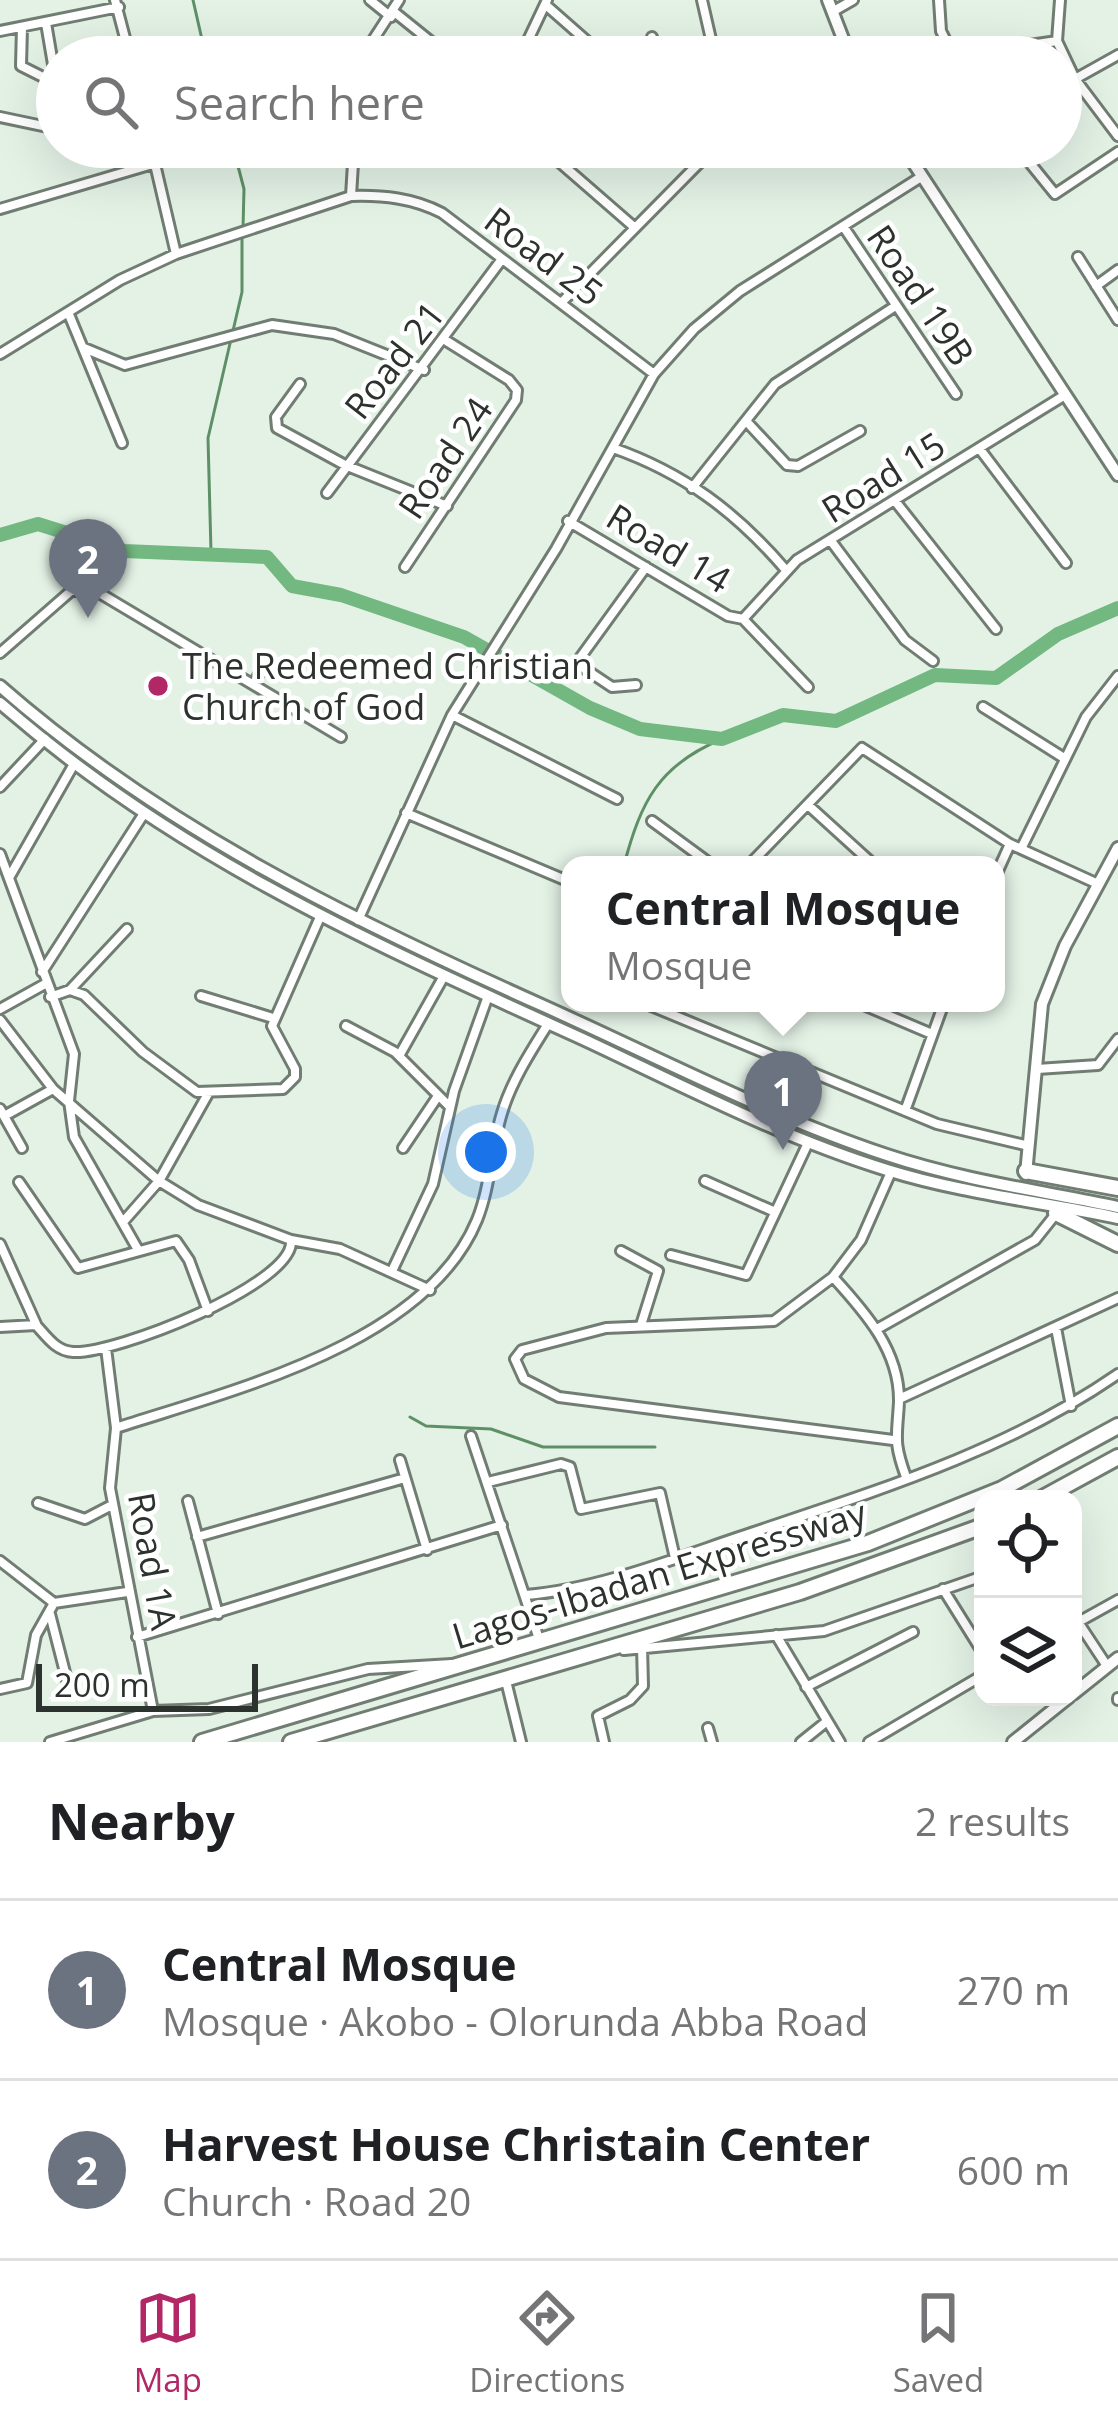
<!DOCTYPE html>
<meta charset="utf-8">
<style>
body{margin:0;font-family:"Open Sans",sans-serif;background:#f2f2f2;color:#202124}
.controls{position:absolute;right:36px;bottom:36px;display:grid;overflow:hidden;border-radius:24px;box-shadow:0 12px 48px #0002}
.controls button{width:108px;height:108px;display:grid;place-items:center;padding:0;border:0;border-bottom:3px solid #e0e0e0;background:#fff;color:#202124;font:60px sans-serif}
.scale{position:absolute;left:36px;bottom:30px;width:222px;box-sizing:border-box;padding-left:12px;border:6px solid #2c322d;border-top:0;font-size:33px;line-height:42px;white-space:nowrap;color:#2c322d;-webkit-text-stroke:9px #fff;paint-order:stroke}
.you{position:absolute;left:486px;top:1152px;width:42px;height:42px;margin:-30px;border:9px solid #fff;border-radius:50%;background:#1a73e8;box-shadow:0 0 0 18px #1a73e833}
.badge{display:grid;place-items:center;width:78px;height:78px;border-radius:50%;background:#b22765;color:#fff;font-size:39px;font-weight:700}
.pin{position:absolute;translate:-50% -99px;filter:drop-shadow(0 3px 6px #0008)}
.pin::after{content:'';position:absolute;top:63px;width:42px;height:36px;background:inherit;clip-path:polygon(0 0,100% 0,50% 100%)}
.popup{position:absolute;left:561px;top:856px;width:444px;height:156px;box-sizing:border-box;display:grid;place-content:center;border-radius:24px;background:#fff;filter:drop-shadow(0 3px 9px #0005);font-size:39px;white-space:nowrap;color:#757577}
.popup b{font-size:45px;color:#202124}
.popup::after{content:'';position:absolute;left:50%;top:100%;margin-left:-24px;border:24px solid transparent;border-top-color:#fff}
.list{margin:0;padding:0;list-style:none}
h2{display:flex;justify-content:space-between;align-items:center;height:156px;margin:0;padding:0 48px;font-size:51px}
h2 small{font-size:39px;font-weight:400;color:#757577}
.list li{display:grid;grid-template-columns:78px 1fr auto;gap:36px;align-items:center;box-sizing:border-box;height:180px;padding:0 48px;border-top:3px solid #e0e0e0}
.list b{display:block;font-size:45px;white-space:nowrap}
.list p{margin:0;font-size:39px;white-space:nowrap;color:#757577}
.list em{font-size:39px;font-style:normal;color:#757577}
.icon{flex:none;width:66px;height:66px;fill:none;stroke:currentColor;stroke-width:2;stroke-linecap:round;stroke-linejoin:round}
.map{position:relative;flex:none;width:1118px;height:1742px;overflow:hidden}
.search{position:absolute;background:#fff;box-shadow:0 12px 48px #0002;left:36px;right:36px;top:36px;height:132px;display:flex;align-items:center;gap:30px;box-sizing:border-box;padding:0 42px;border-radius:66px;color:#757577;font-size:45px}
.sheet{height:516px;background:#fff}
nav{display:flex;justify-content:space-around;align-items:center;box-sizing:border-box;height:168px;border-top:3px solid #e0e0e0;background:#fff;font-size:33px;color:#757577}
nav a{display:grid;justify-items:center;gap:6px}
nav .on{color:#b22765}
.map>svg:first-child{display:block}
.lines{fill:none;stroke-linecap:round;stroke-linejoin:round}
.stream{stroke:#5e9067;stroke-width:3}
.river{stroke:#73b880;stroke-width:14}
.street-casing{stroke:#717d73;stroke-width:14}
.secondary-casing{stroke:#717d73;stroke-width:16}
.highway-casing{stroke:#717d73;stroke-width:20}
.street{stroke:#fff;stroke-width:8}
.secondary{stroke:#fff;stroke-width:10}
.highway{stroke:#fff;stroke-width:14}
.poi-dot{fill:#b22765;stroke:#fff;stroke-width:4.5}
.labels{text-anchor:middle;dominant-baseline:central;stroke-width:9;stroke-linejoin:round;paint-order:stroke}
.street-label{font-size:36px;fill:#2c322d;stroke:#fff}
.poi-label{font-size:36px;fill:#2c322d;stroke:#fff;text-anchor:start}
</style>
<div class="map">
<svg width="1118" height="1742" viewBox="0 0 1118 1742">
<rect width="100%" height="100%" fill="#e4f2e6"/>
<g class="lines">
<path class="stream" d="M193 0 206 57
M233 147 244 189 243 228
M211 552 208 438 242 292V237
M624 865C641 801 659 765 722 739
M410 1417 426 1426 491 1429 543 1447H655"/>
<path class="river" d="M0 535 38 524 124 551 267 557 292 586 341 595 464 637 590 708 640 729 722 739 783 715 836 721 935 675 996 678 1058 634 1118 608"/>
<g class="street-casing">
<path id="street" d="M115 0 130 57
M370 0 391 17
M702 0 715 57
M939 0 941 31 954 57
M1060 0 1057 41 1075 79 1118 136
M547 6 605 57
M393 11 450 57
M832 12 853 0
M46 23 56 82
M22 27 21 66 57 84
M0 31 119 7
M652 37 659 57
M362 57 399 0
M520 57 547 0
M1009 57 1030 45 1057 41
M1075 79 1118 55
M0 117 57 129
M151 147 176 254
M542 147 634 227
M1017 147 1055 194 1118 152
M912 162 935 147
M351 196 354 147
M0 209 156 163
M843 226 956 394
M1078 257 1118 320
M1096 286 1118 270
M562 302 715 147
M68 312 122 443
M84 348 125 365 272 325 334 334 424 370
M0 354 120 280 176 254 351 196C383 195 413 198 442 213L654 374
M300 384 276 417 277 428 345 465 447 506
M747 422 787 465 798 466 860 431
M613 448C684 473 736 512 785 569
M979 448 1066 563
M692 488 775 384 894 307
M327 493 502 259
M895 501 996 629
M568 521 728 616 743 619
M831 541 905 640 933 661
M405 567 516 400 517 390 509 380 445 340
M743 619 797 560 1065 395
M743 619 808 687
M0 653 71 591H96L341 737
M254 683 269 657
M636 685 612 687 582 667 580 658 646 567
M983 707 1064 758
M452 715 617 799
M0 787 45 739
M808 805 874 865
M406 813 570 882
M652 821 712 865
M1021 849 1086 717 1118 676
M0 854 74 1054 69 1101 74 1137 137 1248
M749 865 862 748 1010 844 1098 884
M996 875 1010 844
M10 876 74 764
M358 920 452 715 556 549 654 374 694 329 740 291 921 177
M42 972 143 815
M70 990 127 929
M201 996 273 1018
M50 997 70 990 84 995 143 1052 197 1092 283 1089 295 1077V1069L272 1026 320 917
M644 1003 937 1124 1029 1146
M859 1003 932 1034
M0 1009 45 984
M0 1020 53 1089 159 1181 198 1205 291 1240 340 1249 430 1290
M346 1026 395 1052 449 1106
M399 1056 444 976
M1037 1069 1098 1065 1118 1039
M0 1109 22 1148
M905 1111 944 1003
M6 1115 53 1089
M403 1148 438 1096
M891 1172 861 1240 833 1277 774 1321 606 1328 522 1350 515 1359 524 1379 559 1397 893 1440
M705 1181 773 1211
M19 1182 78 1268 176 1241 189 1260 208 1311
M123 1222 159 1181 209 1092
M0 1244 36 1324
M621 1251 658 1271 641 1325
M671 1255 746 1275 808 1143
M392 1271 433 1184 454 1091 488 996
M833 1277C865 1312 900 1351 899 1402 897 1438 893 1441 906 1477
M0 1327 36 1325C47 1337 56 1351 73 1352 113 1355 296 1284 291 1240
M1056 1328 1071 1406
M877 1329 1035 1240 1055 1215
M106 1348 116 1428 110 1488 153 1711
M899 1399 1118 1298
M116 1428C232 1390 426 1344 477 1220 491 1185 491 1148 502 1113 511 1082 531 1051 548 1024
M471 1436 539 1639
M400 1460 427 1550
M488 1482 561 1464 570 1467 581 1509 660 1493 675 1558
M188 1501 218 1614
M38 1503 85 1519 112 1505
M197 1537 405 1478
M0 1561 54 1603 127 1592
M943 1589 983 1653
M526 1595C597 1589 671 1560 739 1537 869 1493 1004 1453 1118 1374
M50 1614 68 1684
M1078 1622 1107 1666
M1073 1625 1118 1600
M776 1635 840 1742
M137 1637 502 1525
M624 1650 824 1631 983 1576
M507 1685 521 1742
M806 1687 913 1632
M0 1689 27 1683 36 1635 54 1603
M1118 1698V1700
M708 1728 712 1742
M50 1742 153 1711 209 1709 368 1669 452 1664
M604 1742 598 1716 630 1700 643 1686 642 1646
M801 1742 826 1722
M869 1742 983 1675"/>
</g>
<g class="secondary-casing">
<path id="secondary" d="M828 0 850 57
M903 147 1118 475
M0 686C162 828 351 920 546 1007 659 1058 770 1116 887 1155 962 1180 1041 1191 1118 1207
M0 703C179 859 374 944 587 1041 685 1087 783 1138 887 1170 961 1193 1042 1202 1118 1218
M1026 1174 1042 1004 1065 946 1118 848
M1073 1694 1118 1658
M1013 1742 1069 1697"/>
</g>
<g class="highway-casing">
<path id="highway" d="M1026 1171 1118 1188
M1056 1213 1118 1244
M1041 1499 1118 1457
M202 1742 868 1543 1002 1489 1118 1426
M291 1742 800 1592 983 1526"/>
</g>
<use href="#street" class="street"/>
<use href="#secondary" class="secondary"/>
<use href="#highway" class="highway"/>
</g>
<circle class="poi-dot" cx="158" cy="686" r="12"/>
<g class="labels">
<g class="street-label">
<text transform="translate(544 256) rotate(37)">Road 25</text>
<text transform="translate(921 295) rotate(56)">Road 19B</text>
<text transform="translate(394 360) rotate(-52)">Road 21</text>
<text transform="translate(445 458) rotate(-56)">Road 24</text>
<text transform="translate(883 477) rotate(-32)">Road 15</text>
<text transform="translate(669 548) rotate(31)">Road 14</text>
<text transform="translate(153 1561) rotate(80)">Road 1A</text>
<text transform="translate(659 1574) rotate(-17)">Lagos-Ibadan Expressway</text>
</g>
<g class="poi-label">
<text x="182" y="665">The Redeemed Christian<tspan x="182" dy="41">Church of God</tspan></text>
</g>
</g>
</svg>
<div class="controls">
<button><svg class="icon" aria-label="locate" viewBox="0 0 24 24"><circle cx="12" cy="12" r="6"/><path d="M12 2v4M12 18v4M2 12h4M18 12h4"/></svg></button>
<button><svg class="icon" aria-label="layers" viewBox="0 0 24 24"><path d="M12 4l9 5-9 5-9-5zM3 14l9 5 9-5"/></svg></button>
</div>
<div class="scale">200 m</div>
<div class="you"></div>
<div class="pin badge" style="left:783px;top:1150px;background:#6b7280">1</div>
<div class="popup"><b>Central Mosque</b>Mosque</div>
<div class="pin badge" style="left:88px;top:618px;background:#6b7280">2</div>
<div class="search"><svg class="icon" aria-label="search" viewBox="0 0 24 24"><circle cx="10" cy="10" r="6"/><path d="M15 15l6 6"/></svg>Search here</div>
</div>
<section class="sheet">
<h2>Nearby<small>2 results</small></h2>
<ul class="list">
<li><span class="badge" style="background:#6b7280">1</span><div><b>Central Mosque</b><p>Mosque · Akobo - Olorunda Abba Road</p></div><em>270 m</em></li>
<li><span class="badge" style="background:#6b7280">2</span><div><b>Harvest House Christain Center</b><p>Church · Road 20</p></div><em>600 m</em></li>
</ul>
</section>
<nav>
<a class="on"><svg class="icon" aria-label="map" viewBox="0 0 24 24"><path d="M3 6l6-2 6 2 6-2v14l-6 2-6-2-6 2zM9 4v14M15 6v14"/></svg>Map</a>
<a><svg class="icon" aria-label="directions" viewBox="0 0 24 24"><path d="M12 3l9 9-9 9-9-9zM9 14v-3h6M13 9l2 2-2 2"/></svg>Directions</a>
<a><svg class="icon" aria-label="saved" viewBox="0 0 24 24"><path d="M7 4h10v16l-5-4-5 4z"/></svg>Saved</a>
</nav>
